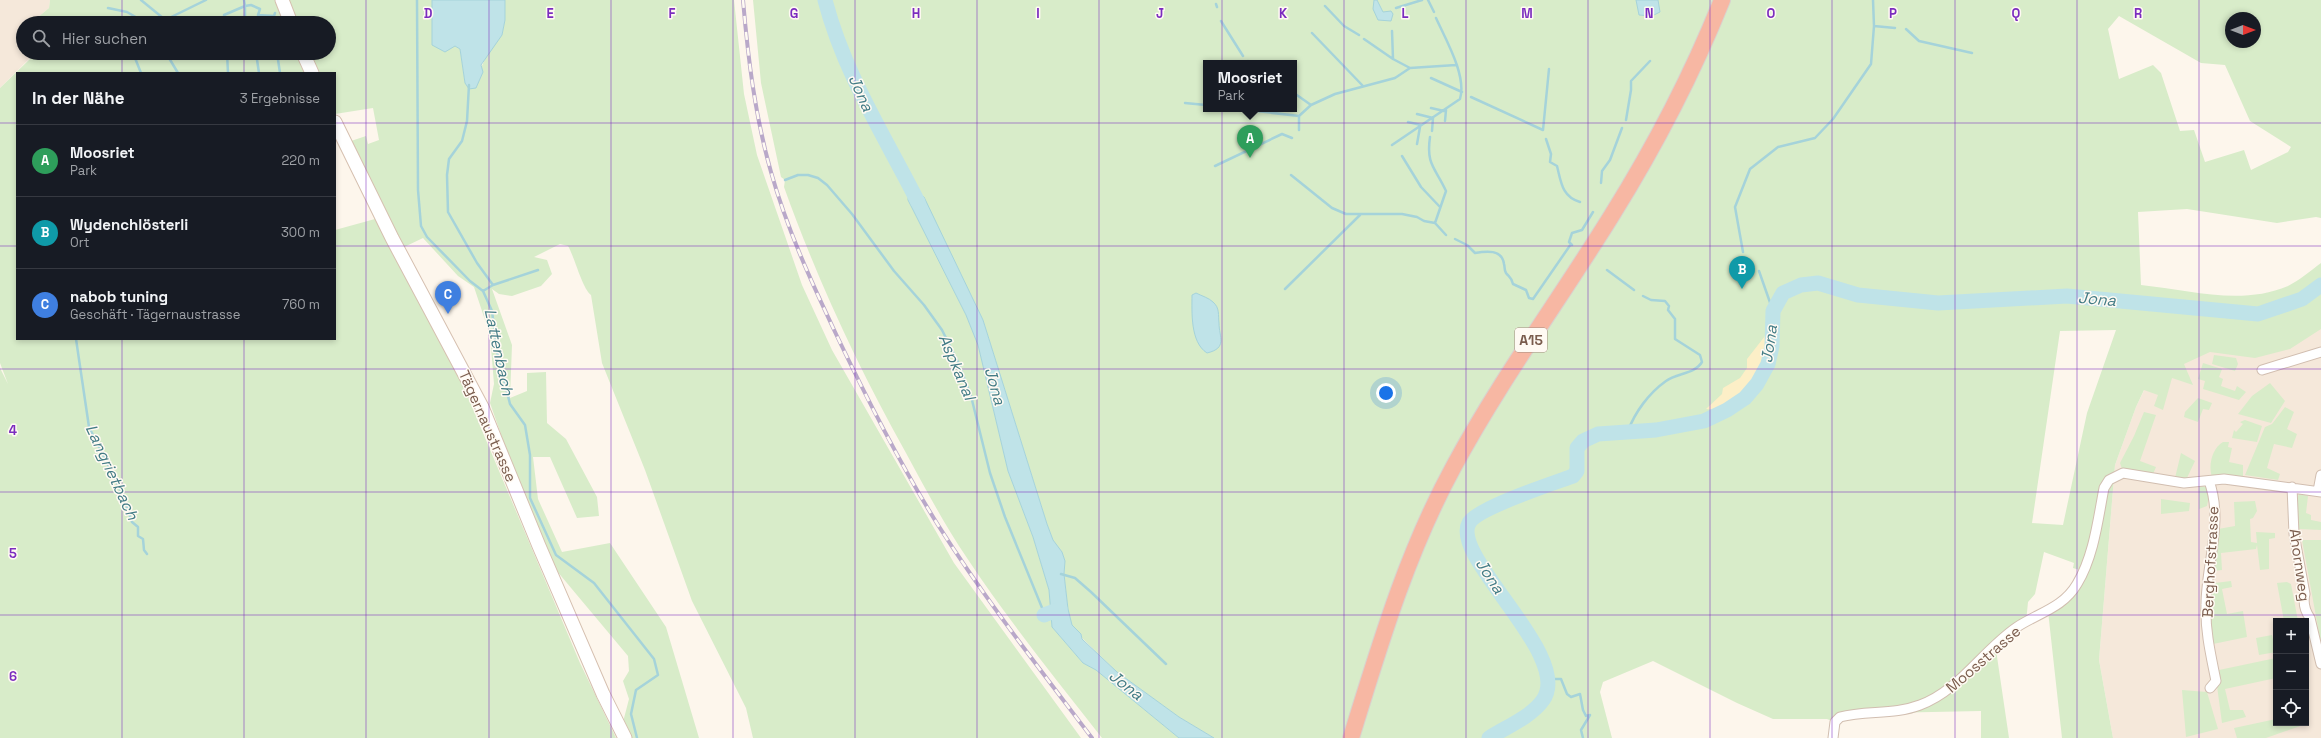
<!DOCTYPE html>
<html lang="de">
<meta charset="utf-8">
<style>
body{margin:0;font-family:"Space Grotesk",sans-serif;background:#242831;color:#f1f3f6}
.controls{position:absolute;right:12px;bottom:12px;display:grid;overflow:hidden;border-radius:0px;box-shadow:0 2px 6px #0003}
.controls button{width:36px;height:36px;display:grid;place-items:center;padding:0;border:0;border-bottom:1px solid #363941;background:#171b24;color:#f1f3f6;font:20px sans-serif}
.compass{position:absolute;left:2225px;top:12px;width:36px;height:36px;border-radius:50%;background:#171b24;box-shadow:0 2px 6px #0003;rotate:90deg}
.you{position:absolute;left:1386px;top:393px;width:14px;height:14px;margin:-10px;border:3px solid #fff;border-radius:50%;background:#1a73e8;box-shadow:0 0 0 6px #1a73e833}
.badge{display:grid;place-items:center;width:26px;height:26px;border-radius:50%;background:#e76f51;color:#fff;font-size:13px;font-weight:700}
.pin{position:absolute;translate:-50% -33px;filter:drop-shadow(0 1px 2px #0008)}
.pin::after{content:'';position:absolute;top:21px;width:14px;height:12px;background:inherit;clip-path:polygon(0 0,100% 0,50% 100%)}
.popup{position:absolute;left:1203px;top:60px;width:94px;height:52px;box-sizing:border-box;display:grid;place-content:center;border-radius:0px;background:#171b24;filter:drop-shadow(0 1px 3px #0005);font-size:13px;white-space:nowrap;color:#9ea1a6}
.popup b{font-size:15px;color:#f1f3f6}
.popup::after{content:'';position:absolute;left:50%;top:100%;margin-left:-8px;border:8px solid transparent;border-top-color:#171b24}
.list{margin:0;padding:0;list-style:none}
h2{display:flex;justify-content:space-between;align-items:center;height:52px;margin:0;padding:0 16px;font-size:17px}
h2 small{font-size:13px;font-weight:400;color:#9ea1a6}
.list li{display:grid;grid-template-columns:26px 1fr auto;gap:12px;align-items:center;box-sizing:border-box;height:72px;padding:0 16px;border-top:1px solid #363941}
.list b{display:block;font-size:15px;white-space:nowrap}
.list p{margin:0;font-size:13px;white-space:nowrap;color:#9ea1a6}
.list em{font-size:13px;font-style:normal;color:#9ea1a6}
.icon{flex:none;width:22px;height:22px;fill:none;stroke:currentColor;stroke-width:2;stroke-linecap:round;stroke-linejoin:round}
.map{position:relative;flex:none;width:2321px;height:738px;overflow:hidden}
.search{position:absolute;background:#171b24;box-shadow:0 2px 6px #0003;left:16px;top:16px;width:320px;height:44px;display:flex;align-items:center;gap:10px;box-sizing:border-box;padding:0 14px;border-radius:22px;color:#9ea1a6;font-size:15px}
.panel{position:absolute;background:#171b24;box-shadow:0 2px 6px #0003;left:16px;top:72px;width:320px;height:268px;border-radius:0px}
.map>svg:first-child{display:block}
.residential{fill:#f5e8da;fill-rule:evenodd}
.green{fill:#d8ecc9;fill-rule:evenodd}
.sand{fill:#fcefc7}
.water{fill:#bfe3e8;stroke:#a5d3da}
.lines{fill:none;stroke-linecap:round;stroke-linejoin:round}
.stream{stroke:#a5d3da;stroke-width:2.5}
.river{stroke:#bfe3e8;stroke-width:15}
.street-casing{stroke:#d1beb0;stroke-width:11}
.secondary-casing{stroke:#d6c0b0;stroke-width:15}
.highway-casing{stroke:#dad1cd;stroke-width:18}
.street{stroke:#fff;stroke-width:9}
.secondary{stroke:#fff;stroke-width:13}
.highway{stroke:#f7b7a3;stroke-width:16}
.rail-casing{stroke:#b9a8c9;stroke-width:4}
.rail{stroke:#fffaf3;stroke-width:2.5;stroke-dasharray:8;stroke-linecap:butt}
.grid{fill:none;stroke:#7b2cbf;stroke-width:1;stroke-opacity:0.55}
.labels{text-anchor:middle;dominant-baseline:central;stroke-width:3;stroke-linejoin:round;paint-order:stroke}
.shield{fill:#fffaf3;stroke:#a28b7f;stroke-width:1}
.shield-label{font-size:14px;font-weight:bold;fill:#7a5c4d}
.street-label{font-size:15px;fill:#7a5c4d;stroke:#fffaf3}
.water-label{font-size:16px;font-style:italic;fill:#437c86;stroke:#fffaf3}
.grid-label{font-size:13px;text-anchor:middle;font-weight:bold;fill:#7b2cbf;stroke:#fffaf3;stroke-width:3;stroke-linejoin:round;paint-order:stroke}
</style>
<div class="map">
<svg width="2321" height="738" viewBox="0 0 2321 738">
<rect width="100%" height="100%" fill="#fdf6ec"/>
<path class="residential" d="M0 0H50L49 8 31 23H23V53H31L32 56 0 88Z
M2321 301V738H2113L2099 660 2115 465 2136 407 2155 368ZM2276 621H2306V723H2276Z"/>
<path class="green" d="M50 0H275L284 23H31L49 8Z
M287 0H432V45L455 46 460 49 465 83 481 68 488 52 502 35 505 20V0H734L744 94 757 155 802 285 832 350 954 563 1081 738H753L746 708 692 601 645 470 602 363 591 295C582 288 575 258 568 246L560 244 534 257 547 260 552 274 541 286 512 296 499 294 492 289 512 345 510 398 527 391V373L546 372 547 423 566 439 597 497 599 516 577 518 550 457H533L538 499 562 552 610 543 666 627 699 738H632L623 722 629 699 623 681 629 671 628 656 551 564 520 489 490 403 494 384 490 335 474 287 458 276 423 238 400 249 348 142 366 136 368 144 379 140 373 108 335 114V73H316L306 53H329V23H295Z
M753 0H2321V218L2316 217 2277 223 2187 209 2138 212 2141 285C2190 290 2241 306 2288 286 2300 280 2310 271 2321 263V329L2290 349 2255 358 2210 352 2184 364 2193 385 2172 378 2163 410 2154 406 2158 395 2144 390 2136 407 2115 465 2099 660 2113 738H2062L2048 611 2058 606 2083 571 2073 568 2074 563 2044 552 2035 594 2028 602 2026 622 1995 643 2009 738H1981V711L1883 713 1835 722 1827 719H1773L1737 703 1653 661 1603 682 1600 692 1612 738H1214L1179 717 1117 672 1082 638 1081 634 1072 625 1068 609 1064 574 1065 561 1062 552 1053 540 1047 524 983 320 956 264 908 200 966 315 978 345 1008 471 1033 537 1049 590 1052 627 1083 663 1096 670 1179 738H1102C1056 679 1008 620 967 558 944 524 925 488 906 453 858 367 817 279 784 187L785 180 781 177 761 83ZM2119 16 2201 63 2225 65 2250 121 2291 147 2288 152 2251 170 2244 150 2205 162 2194 130 2180 131 2161 73 2153 65 2119 79 2108 29ZM2231 18H2255V42H2231ZM1206 63H1294V109H1206ZM2116 330 2087 413 2063 525 2032 523 2060 331Z
M31 53H296L304 73H17V339H335V230L375 219 462 383 580 663 616 738H0V368L8 384 0 363V88L32 57Z
M2214 355 2236 358 2238 364 2235 371 2212 364Z
M2203 363 2222 369 2219 377 2223 379 2221 386 2235 391 2237 386 2246 392 2239 400 2203 389 2205 381 2198 379Z
M2270 383 2285 401 2271 423 2238 414 2252 396Z
M2198 398 2212 403 2209 410 2203 409 2198 422 2184 417 2185 412Z
M2285 407 2294 412 2287 429 2297 434 2292 448 2274 444 2267 468 2280 474 2278 480 2245 475 2265 427 2272 424Z
M2144 412 2156 415 2140 461 2156 467 2153 474 2122 469 2120 463 2134 436Z
M2245 420 2262 426 2257 442 2232 438 2234 430 2236 432 2243 424 2240 422Z
M2223 442H2229L2228 447 2232 448 2229 462 2243 465V478L2224 474 2212 477C2208 466 2212 448 2223 442Z
M2181 453 2195 461 2186 480 2175 478Z
M2199 486 2207 487 2209 496 2207 506 2199 509Z
M2299 494 2308 496 2306 513 2311 515V520L2321 522V530L2299 529 2297 498Z
M2161 499 2190 503 2189 511 2161 514Z
M2255 501 2257 511 2253 518 2250 519 2251 542 2257 543 2256 532 2275 533V538L2269 539V569L2260 570 2257 545 2256 549 2221 553 2222 570 2214 571 2218 529 2235 526 2234 502Z
M2302 540H2321V644Z
M2231 581 2232 587 2222 589 2227 614 2243 611 2247 637 2213 644C2209 623 2208 603 2215 583Z
M2287 582 2291 584 2298 621H2284L2277 583Z
M2272 635 2276 652 2259 655 2256 638Z
M2276 658V678L2225 689 2230 710H2243L2246 717 2222 723 2217 686 2220 682 2219 670Z
M2182 690 2207 692 2218 729 2186 737Z
M2276 719V723L2306 724 2266 738H2237L2234 728Z"/>
<path class="sand" d="M1765 336 1769 340C1771 354 1761 366 1755 377 1752 382 1753 388 1751 393 1742 410 1722 411 1706 409L1722 394 1723 388 1740 378 1747 368V359Z"/>
<path class="water" d="M432 0H505V20L502 35 481 65 483 72 476 88 469 89 465 83 460 49 455 46 445 52 432 45Z
M1374 0H1377L1383 12 1391 11 1393 14 1391 21 1378 20 1373 9Z
M1636 0H1658L1660 12 1652 16 1639 15Z
M909 185 924 197 983 320 1047 524 1053 540 1062 552 1065 561 1064 574 1068 609 1072 625 1081 634 1082 639 1117 672 1179 717 1214 738H1179L1096 670 1083 663 1052 627 1049 590 1033 537 1008 471 978 345 966 315 908 200Z
M1196 293C1202 296 1209 298 1213 302 1220 308 1218 315 1219 323 1219 337 1228 348 1207 353 1190 342 1192 312 1192 295Z"/>
<g class="lines">
<path class="stream" d="M141 0 163 18
M417 0 418 190 421 226 427 237 470 281 483 291 492 311 497 352 510 404 525 425 530 455V498L556 555 594 583 654 659 658 675 636 690 631 714 637 738
M1428 0 1434 12
M1216 4 1217 7
M1325 6 1344 26 1359 35
M108 8 127 12 146 23
M1396 8 1422 0
M271 16 272 23
M1221 21 1243 56
M159 23 206 0
M225 23 224 15 245 6 244 0
M245 23V6L251 5 260 9 258 15 274 16 275 13
M1874 26 1895 28
M1906 29 1919 41 1972 53
M1392 31 1393 59
M1312 33 1363 86
M1364 39 1393 59 1410 68
M133 53 141 73
M166 53 178 73
M227 53 228 73
M256 53 259 73
M277 53 280 73
M1248 61 1252 63
M1431 78 1462 92
M469 85 467 121 462 141 449 159 447 175 448 212 477 263 493 285
M1294 93 1311 105
M1471 97 1543 130 1549 69
M1185 103 1206 105
M1431 108 1444 111
M1239 109 1299 116 1311 105 1335 94 1395 78 1410 68 1456 65
M1417 114 1433 118 1432 131
M1299 116V130
M1626 120 1631 90V81L1650 61
M1445 121 1446 110
M1408 122 1421 125
M1430 137C1426 165 1435 167 1446 191L1435 223
M1546 139 1551 154 1550 162 1557 166C1561 182 1562 197 1580 202
M1417 144 1420 127
M1392 145 1460 99C1467 76 1446 40 1436 18
M1402 156 1421 187 1440 207
M1215 166 1282 134 1292 138
M1291 175 1332 208 1346 214H1402L1417 217 1424 221 1435 223 1446 235
M785 180 798 175H808L818 178 827 185 852 214 894 271 924 305 942 330 958 362 971 396 990 473 1005 517 1047 620
M1601 183 1602 171 1610 160 1622 128
M1455 239 1467 245 1475 253C1486 251 1502 249 1504 264 1505 267 1504 270 1506 273 1509 277 1512 278 1513 284L1526 290 1529 298 1533 299 1571 244
M1572 245 1569 242 1572 233 1582 230 1593 212
M1743 252 1735 207 1750 169 1778 147 1815 138 1833 119 1871 64 1874 26 1873 0
M1607 270 1634 290
M1759 271 1773 311
M1285 289 1360 215
M483 291 493 285 538 270
M76 339 89 427 122 493 132 522 138 527V536L143 539 144 550 147 554
M1628 431C1635 412 1649 393 1666 381 1677 373 1695 374 1702 362L1700 355 1675 339V319L1668 310 1669 306 1665 301 1651 300 1643 296
M1061 574 1075 578 1091 592 1166 664
M1548 679H1561L1567 694 1571 697 1580 694 1583 710 1586 716 1590 715 1581 730 1583 738"/>
<path class="river" d="M825 0C844 73 884 135 918 202
M1044 615 1060 609
M1489 738C1506 727 1531 717 1543 700 1574 656 1450 557 1469 523 1477 508 1554 483 1573 476L1577 471V448L1583 441 1598 434 1656 430 1704 421 1727 410 1745 398 1757 384 1768 364 1772 346 1773 311 1783 293 1801 285 1818 283 1858 295 1938 303 2067 296 2258 314 2302 299 2321 285"/>
<g class="street-casing">
<path id="street" d="M2262 370 2321 352
M2209 481C2224 522 2206 564 2206 605 2205 631 2211 656 2216 681L2210 688
M2292 487 2294 534 2305 594C2303 602 2305 611 2310 618L2321 664
M2318 491 2321 475
M1833 738 1835 722 1840 717C1866 710 1894 715 1920 705 1959 691 1983 650 2017 627 2038 613 2063 608 2077 584 2094 556 2098 519 2104 488L2109 480 2123 473 2184 483 2224 479 2321 492"/>
</g>
<g class="secondary-casing">
<path id="secondary" d="M282 0 291 23
M303 53 312 73
M335 122 392 238 482 407 539 546 603 694 625 738"/>
</g>
<g class="highway-casing">
<path id="highway" d="M1351 738C1380 644 1407 552 1454 466 1501 379 1560 299 1612 215 1655 146 1692 75 1722 0"/>
</g>
<use href="#street" class="street"/>
<use href="#secondary" class="secondary"/>
<use href="#highway" class="highway"/>
<g class="rail-casing">
<path id="rail" d="M743 0C748 58 755 116 771 172 787 229 811 281 836 334 867 399 900 464 938 525 985 599 1039 668 1092 738"/>
</g>
<use href="#rail" class="rail"/>
</g>
<path class="grid" d="M122 0V23M244 0V23M366 0V738M489 0V738M611 0V738M733 0V738M855 0V738M977 0V738M1099 0V738M1222 0V738M1344 0V738M1466 0V738M1588 0V738M1710 0V738M1832 0V738M1955 0V738M2077 0V738M2199 0V738M122 53V73M244 53V73M0 123H17M335 123H2321M0 246H17M335 246H2321M122 339V738M244 339V738M0 369H2321M0 492H2321M0 615H2321"/>
<g class="labels">
<rect class="shield" x="1515" y="328" width="32" height="24" rx="3"/>
<g class="shield-label">
<text x="1531" y="340">A15</text>
</g>
<g class="street-label">
<text transform="translate(488 426) rotate(66)">Tägernaustrasse</text>
<text transform="translate(2210 562) rotate(-87)">Berghofstrasse</text>
<text transform="translate(2300 565) rotate(82)">Ahornweg</text>
<text transform="translate(1983 659) rotate(-41)">Moosstrasse</text>
</g>
<g class="water-label">
<text transform="translate(861 93) rotate(66)">Jona</text>
<text transform="translate(2097 299) rotate(5)">Jona</text>
<text transform="translate(1769 344) rotate(-82)">Jona</text>
<text transform="translate(499 352) rotate(78)">Lattenbach</text>
<text transform="translate(957 367) rotate(67)">Aspkanal</text>
<text transform="translate(995 386) rotate(74)">Jona</text>
<text transform="translate(112 472) rotate(65)">Langrietbach</text>
<text transform="translate(1490 576) rotate(57)">Jona</text>
<text transform="translate(1126 685) rotate(38)">Jona</text>
</g>
</g>
<g class="grid-label">
<text x="428" y="18">D</text>
<text x="550" y="18">E</text>
<text x="672" y="18">F</text>
<text x="794" y="18">G</text>
<text x="916" y="18">H</text>
<text x="1038" y="18">I</text>
<text x="1160" y="18">J</text>
<text x="1283" y="18">K</text>
<text x="1405" y="18">L</text>
<text x="1527" y="18">M</text>
<text x="1649" y="18">N</text>
<text x="1771" y="18">O</text>
<text x="1893" y="18">P</text>
<text x="2016" y="18">Q</text>
<text x="2138" y="18">R</text>
<text x="13" y="435">4</text>
<text x="13" y="558">5</text>
<text x="13" y="681">6</text>
</g>
</svg>
<div class="controls">
<button>+</button>
<button>−</button>
<button><svg class="icon" aria-label="locate" viewBox="0 0 24 24"><circle cx="12" cy="12" r="6"/><path d="M12 2v4M12 18v4M2 12h4M18 12h4"/></svg></button>
</div>
<svg class="compass" viewBox="-18 -18 36 36"><path d="M0-13l5 13h-10z" fill="#e53935"/><path d="M0 13l5-13h-10z" fill="#9ea1a6"/></svg>
<div class="you"></div>
<div class="pin badge" style="left:1250px;top:158px;background:#2e9e5b">A</div>
<div class="popup"><b>Moosriet</b>Park</div>
<div class="pin badge" style="left:1742px;top:289px;background:#0f9aa8">B</div>
<div class="pin badge" style="left:448px;top:314px;background:#3f7fe0">C</div>
<div class="search"><svg class="icon" aria-label="search" viewBox="0 0 24 24"><circle cx="10" cy="10" r="6"/><path d="M15 15l6 6"/></svg>Hier suchen</div>
<section class="panel">
<h2>In der Nähe<small>3 Ergebnisse</small></h2>
<ul class="list">
<li><span class="badge" style="background:#2e9e5b">A</span><div><b>Moosriet</b><p>Park</p></div><em>220 m</em></li>
<li><span class="badge" style="background:#0f9aa8">B</span><div><b>Wydenchlösterli</b><p>Ort</p></div><em>300 m</em></li>
<li><span class="badge" style="background:#3f7fe0">C</span><div><b>nabob tuning</b><p>Geschäft · Tägernaustrasse</p></div><em>760 m</em></li>
</ul>
</section>
</div>
